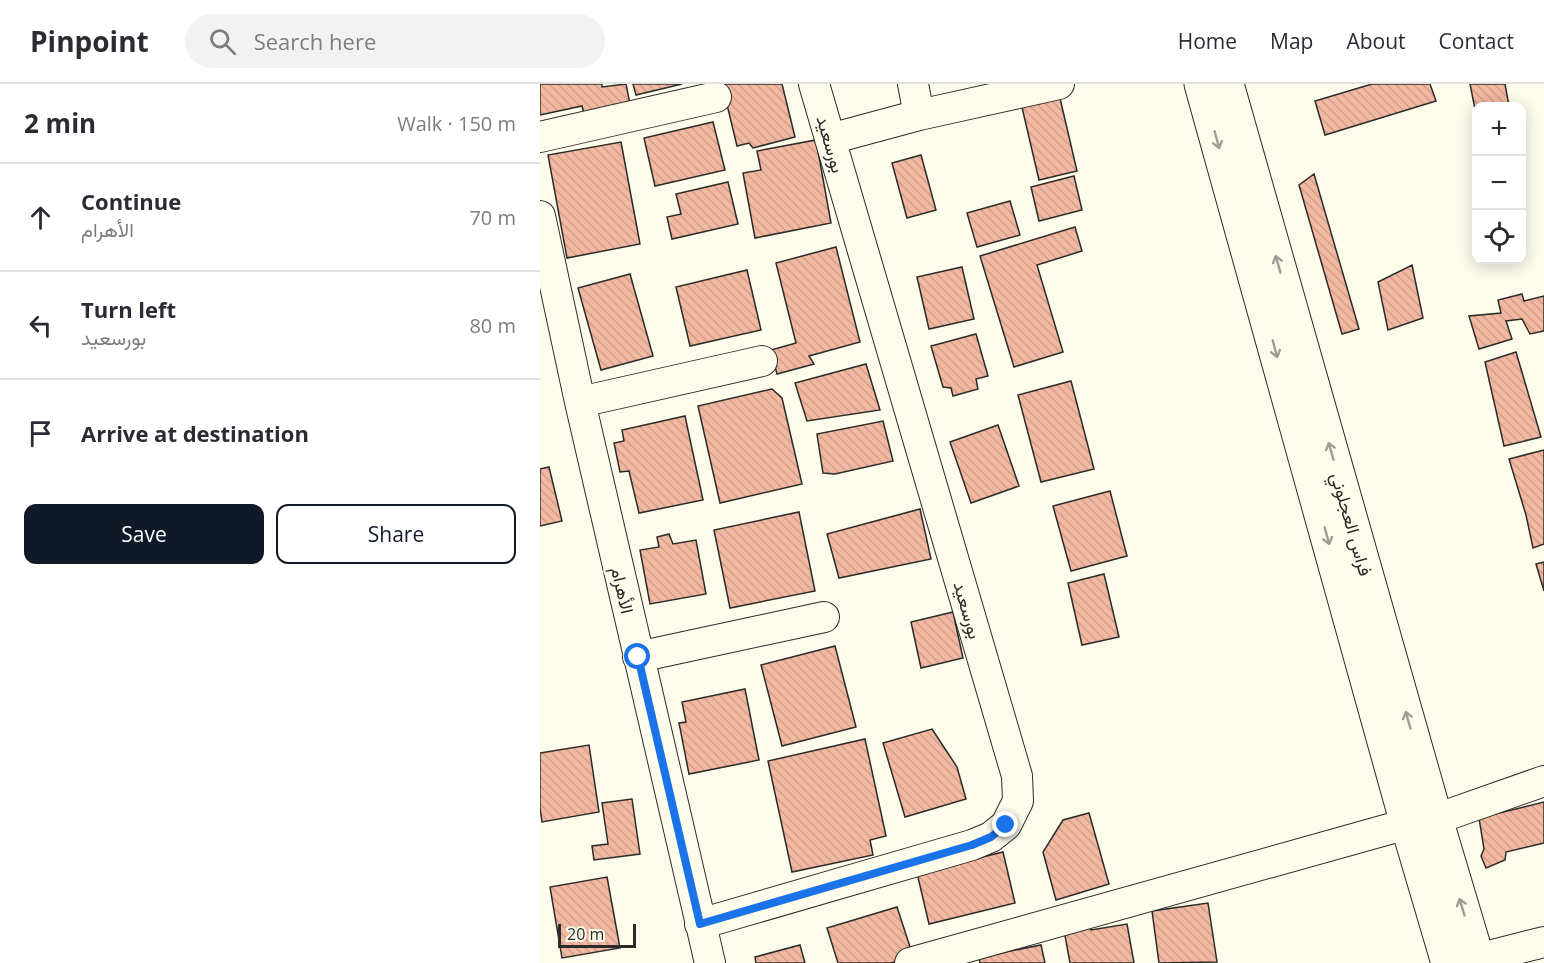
<!DOCTYPE html>
<meta charset="utf-8">
<style>
body{margin:0;font-family:"Open Sans",Vazirmatn,sans-serif;background:#f2f2f3;color:#2b2b33}
.controls{position:absolute;right:18px;top:18px;display:grid;overflow:hidden;border-radius:12px;box-shadow:0 3px 15px #0003}
.controls button{width:54px;height:54px;display:grid;place-items:center;padding:0;border:0;border-bottom:2px solid #e1e1e2;background:#fff;color:#2b2b33;font:30px sans-serif}
.scale{position:absolute;left:18px;bottom:15px;width:78px;box-sizing:border-box;padding-left:6px;border:3px solid #2b2b2b;border-top:0;font-size:16px;line-height:21px;white-space:nowrap;color:#2b2b2b;-webkit-text-stroke:4px #fdfbea;paint-order:stroke}
.stop{position:absolute;width:18px;height:18px;margin:-14px;border:4px solid #1a73e8;border-radius:50%;background:#fff}
.stop.end{background:#1a73e8;border-color:#fff;box-shadow:0 2px 6px #0008}
.list{margin:0;padding:0;list-style:none}
h2{display:flex;justify-content:space-between;align-items:center;height:78px;margin:0;padding:0 24px;font-size:26px}
h2 small{font-size:20px;font-weight:400;color:#7c7c81}
.list li{display:grid;grid-template-columns:39px 1fr auto;gap:18px;align-items:center;box-sizing:border-box;height:108px;padding:0 24px;border-top:2px solid #e1e1e2}
.list b{display:block;font-size:22px;white-space:nowrap}
.list p{margin:0;font-size:20px;white-space:nowrap;color:#7c7c81}
.list em{font-size:20px;font-style:normal;color:#7c7c81}
.actions{display:flex;gap:12px;padding:18px 24px}
.actions a{flex:1;padding:14px 0;border:2px solid #111827;border-radius:12px;text-align:center;font-size:21px;color:#111827}
.actions .main{background:#111827;color:#fff}
.icon{flex:none;width:33px;height:33px;fill:none;stroke:currentColor;stroke-width:2;stroke-linecap:round;stroke-linejoin:round}
.map{position:relative;flex:none;width:1004px;height:879px;overflow:hidden}
header{display:flex;align-items:center;gap:36px;box-sizing:border-box;height:84px;padding:0 30px;background:#fff;border-bottom:2px solid #e1e1e2}
header strong{font-size:28px}
nav{display:flex;gap:33px;margin-inline-start:auto;font-size:21px}
.search{width:420px;height:54px;background:#f2f2f3;display:flex;align-items:center;gap:15px;box-sizing:border-box;padding:0 21px;border-radius:33px;color:#7c7c81;font-size:22px}
main{display:flex}
aside{flex:1;background:#fff}
.map>svg:first-child{display:block}
.building{fill:url(#building-back-hatch);stroke:#2b2b2b;stroke-width:1.5}
.lines{fill:none;stroke-linecap:round;stroke-linejoin:round}
.minor-casing{stroke:#2b2b2b;stroke-width:32}
.major-casing{stroke:#2b2b2b;stroke-width:35}
.minor{stroke:#fdfbea;stroke-width:30}
.major{stroke:#fdfbea;stroke-width:33}
.oneway{stroke:#9e9d94}
.route{stroke:#1a73e8;stroke-width:8}
.labels{text-anchor:middle;dominant-baseline:central;stroke-width:4.5;stroke-linejoin:round;paint-order:stroke}
.street-label{font-size:18px;fill:#2b2b2b;stroke:#fdfbea}
</style>
<header>
<strong>Pinpoint</strong>
<div class="search"><svg class="icon" aria-label="search" viewBox="0 0 24 24"><circle cx="10" cy="10" r="6"/><path d="M15 15l6 6"/></svg>Search here</div>
<nav><a>Home</a><a>Map</a><a>About</a><a>Contact</a></nav>
</header>
<main>
<aside>
<h2>2 min<small>Walk · 150 m</small></h2>
<ul class="list">
<li><svg class="icon" aria-label="ahead" viewBox="0 0 24 24"><path d="M12 20V5M6 11l6-6 6 6"/></svg><div><b>Continue</b><p>الأهرام</p></div><em>70 m</em></li>
<li><svg class="icon" aria-label="left" viewBox="0 0 24 24"><path d="M17 20v-9H6M10 6l-5 5 5 5"/></svg><div><b>Turn left</b><p>بورسعيد</p></div><em>80 m</em></li>
<li><svg class="icon" aria-label="arrive" viewBox="0 0 24 24"><path d="M6 21V4h12l-3 4 3 4H6"/></svg><div><b>Arrive at destination</b></div></li>
</ul>
<div class="actions"><a class="main">Save</a><a>Share</a></div>
</aside>
<div class="map">
<svg width="1004" height="879" viewBox="0 0 1004 879">
<defs>
<pattern id="building-back-hatch" width="6" height="6" patternUnits="userSpaceOnUse" patternTransform="scale(1.5)"><rect width="6" height="6" fill="#f2b8a0"/><path d="M-1 5l2 2M0 0l6 6M5-1l2 2" fill="none" stroke="#d09e8a"/></pattern>
</defs>
<rect width="100%" height="100%" fill="#fdfbea"/>
<path class="building" d="M0 0H62V3L86 0 90 20 44 30 42 22 0 31Z
M93 0H142L96 11Z
M182 0H242L255 53 213 64 209 59 197 62Z
M832 0H890L896 17 785 51 775 17Z
M930 0H965L969 22H936V30Z
M519 10 537 87 499 96 481 19Z
M173 38 185 86 115 102 104 54Z
M276 56 291 139 215 154 203 89 221 86 217 67Z
M81 58 100 160 27 174 8 71Z
M381 71 396 126 367 134 352 79Z
M774 90 819 245 802 250 759 101Z
M534 92 542 126 499 137 491 103Z
M188 98 198 140 132 155 127 133 141 130 136 110Z
M470 117 480 151 437 163 427 129Z
M535 143 542 167 497 181 523 268 474 283 440 172Z
M296 163 320 258 269 272 274 280 237 290 231 266 256 259 236 179Z
M872 181 883 234 848 246 838 198Z
M422 183 434 235 389 245 377 193Z
M207 186 221 246 150 262 136 203Z
M90 190 113 272 61 286 38 204Z
M982 210 984 217 1004 212V247L990 250 982 235 966 237 972 255 939 265 929 232 961 229 958 216Z
M436 250 448 292 436 295 438 305 413 312 411 304 403 303 391 262Z
M976 268 1001 353 964 362 945 278Z
M326 280 340 326 267 337 255 299Z
M531 297 554 385 501 398 478 311Z
M232 305 242 314 262 400 180 419 158 322Z
M145 332 163 416 99 429 89 387 80 388 74 359 84 357 82 346Z
M343 337 353 377 295 390 283 389 277 350Z
M458 341 479 402 431 419 410 358Z
M1004 366V460L993 464 986 431 969 375Z
M9 383 22 437 0 442V385Z
M570 407 587 472 531 487 513 422Z
M380 425 391 475 299 494 287 450Z
M259 428 275 507 190 524 174 446Z
M129 450 133 460 156 456 166 510 110 520 100 466 119 463 117 453Z
M1004 478V507L996 480Z
M564 490 579 553 542 561 528 499Z
M413 528 423 574 381 584 371 538Z
M295 562 316 643 242 662 221 581Z
M205 605 219 676 149 690 139 639 146 638 142 618Z
M392 645 417 683 426 715 365 733 343 659Z
M325 655 346 752 330 756 333 771 252 788 228 677Z
M49 661 59 728 2 738 0 724V669Z
M92 715 100 770 54 776 52 762 68 760 62 719Z
M1004 718V759L966 768 965 776 946 784 941 772 944 765 939 734Z
M549 729 569 800 516 816 503 768 523 736Z
M463 768 475 819 389 840 377 789Z
M67 793 80 864 22 874 10 803Z
M668 819 677 878 619 879 612 827Z
M357 823 373 872 351 879H298L287 844Z
M587 840 594 879H530L524 846 550 841 551 846Z
M260 861 265 879H216L215 873Z
M501 861 505 879H440L438 867 465 868Z"/>
<g class="lines">
<g class="minor-casing">
<path id="minor" d="M373 0 379 31
M0 53 176 13
M290 55 379 31 519 0
M0 132 40 318 170 879
M40 318 222 277
M98 573 284 533
M896 735 1004 697
M160 840 432 761 451 753 466 741 478 717 477 692 274 0
M937 875 1004 858
M370 879 867 740"/>
</g>
<g class="major-casing">
<path id="major" d="M661 0 867 740 908 879
M687 0 896 735 939 879"/>
</g>
<use href="#minor" class="minor"/>
<use href="#major" class="major"/>
</g>
<defs><path id="oneway-shaft" d="M-6 0H5M1.5-3L5.5 0L1.5 3" fill="none" stroke-width="1.6" stroke-linecap="round" stroke-linejoin="round" transform="scale(1.5)"/></defs>
<g class="oneway">
<use href="#oneway-shaft" transform="translate(677 56) rotate(75)"/>
<use href="#oneway-shaft" transform="translate(738 180) rotate(-106)"/>
<use href="#oneway-shaft" transform="translate(735 265) rotate(75)"/>
<use href="#oneway-shaft" transform="translate(791 367) rotate(-106)"/>
<use href="#oneway-shaft" transform="translate(787 452) rotate(75)"/>
<use href="#oneway-shaft" transform="translate(868 636) rotate(-106)"/>
<use href="#oneway-shaft" transform="translate(922 823) rotate(-107)"/>
</g>
<g class="lines">
<path class="route" d="M98 573 160 840 432 761 451 753 466 741"/>
</g>
<g class="labels">
<g class="street-label">
<text transform="translate(291 60) rotate(74)">بورسعيد</text>
<text transform="translate(812 440) rotate(74)">فراس العجلوني</text>
<text transform="translate(83 506) rotate(77)">الأهرام</text>
<text transform="translate(428 526) rotate(74)">بورسعيد</text>
</g>
</g>
</svg>
<div class="controls">
<button>+</button>
<button>−</button>
<button><svg class="icon" aria-label="locate" viewBox="0 0 24 24"><circle cx="12" cy="12" r="6"/><path d="M12 2v4M12 18v4M2 12h4M18 12h4"/></svg></button>
</div>
<div class="scale">20 m</div>
<div class="stop" style="left:98px;top:573px"></div>
<div class="stop end" style="left:466px;top:741px"></div>
</div>
</main>
